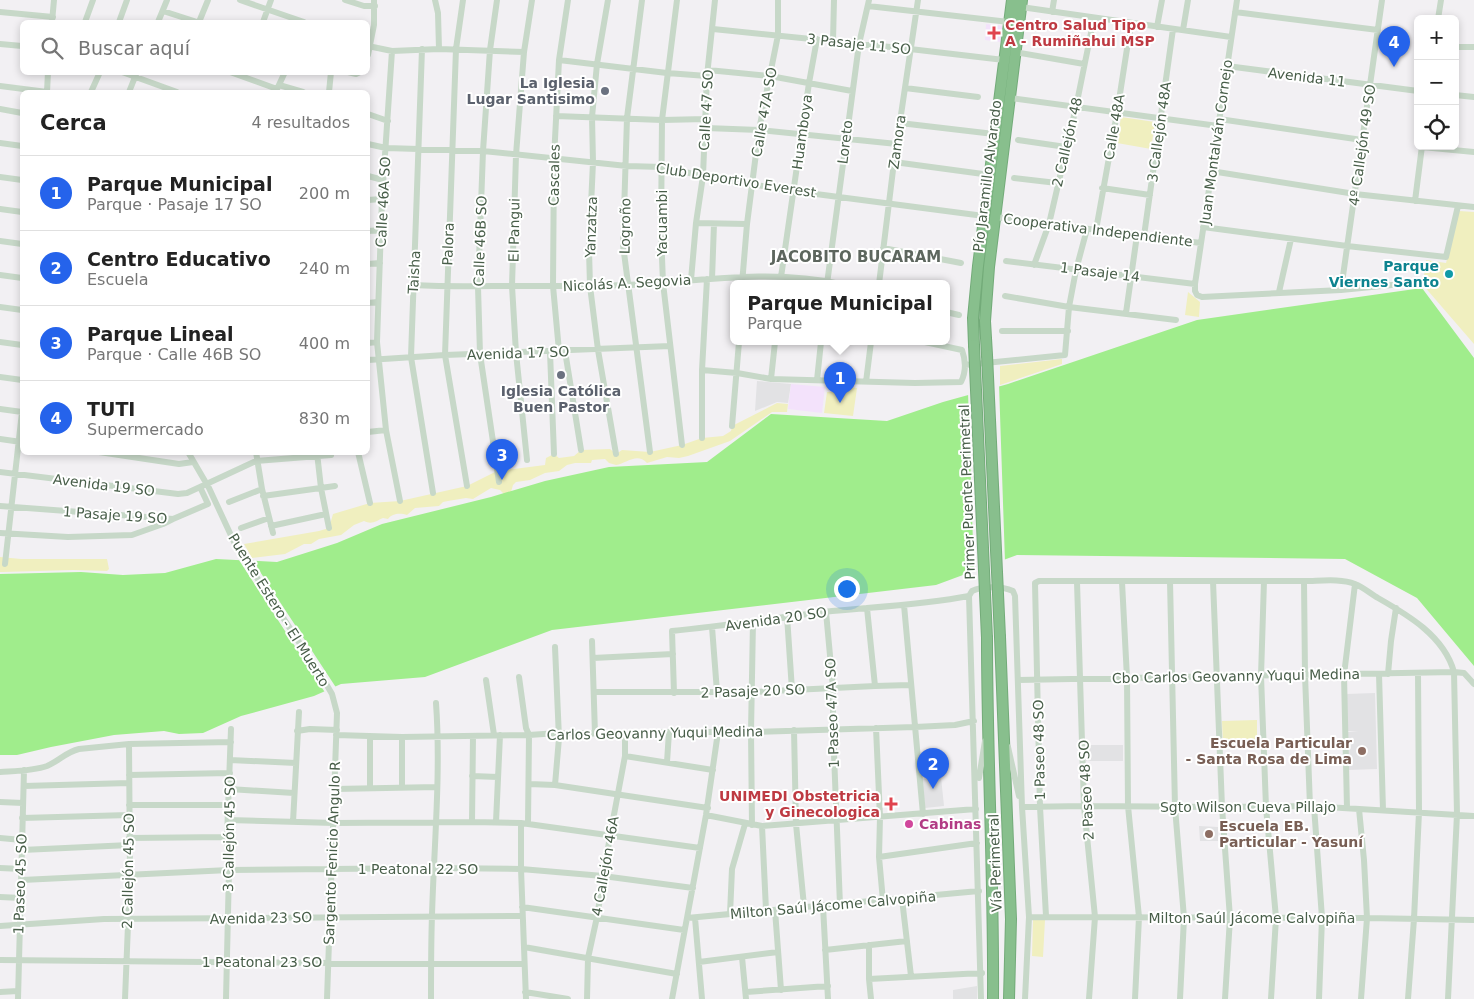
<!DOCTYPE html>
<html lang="es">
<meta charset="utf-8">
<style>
body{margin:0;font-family:"DejaVu Sans",sans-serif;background:#f6f6f6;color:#222}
.controls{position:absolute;right:15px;top:15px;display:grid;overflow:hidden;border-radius:8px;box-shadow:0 2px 8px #0003}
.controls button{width:45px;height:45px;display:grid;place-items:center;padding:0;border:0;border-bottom:1px solid #e0e0e0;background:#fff;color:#222;font:25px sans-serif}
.you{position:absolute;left:846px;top:588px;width:18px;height:18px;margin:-12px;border:4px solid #fff;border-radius:50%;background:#1a73e8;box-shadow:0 0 0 8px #1a73e833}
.badge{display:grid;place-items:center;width:32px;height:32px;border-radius:50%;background:#2563eb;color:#fff;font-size:16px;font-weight:700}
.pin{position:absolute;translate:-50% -41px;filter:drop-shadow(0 1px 2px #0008)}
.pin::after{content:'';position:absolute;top:26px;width:18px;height:15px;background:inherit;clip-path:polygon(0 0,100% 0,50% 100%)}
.popup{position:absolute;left:730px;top:280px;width:220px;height:65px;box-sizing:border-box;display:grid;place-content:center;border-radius:8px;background:#fff;filter:drop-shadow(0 1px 4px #0005);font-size:16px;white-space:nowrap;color:#767676}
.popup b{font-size:19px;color:#222}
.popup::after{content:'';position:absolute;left:50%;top:100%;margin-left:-10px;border:10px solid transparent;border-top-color:#fff}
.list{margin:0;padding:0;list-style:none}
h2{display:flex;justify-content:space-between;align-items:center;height:65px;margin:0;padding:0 20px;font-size:21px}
h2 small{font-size:16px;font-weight:400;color:#767676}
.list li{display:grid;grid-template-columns:32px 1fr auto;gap:15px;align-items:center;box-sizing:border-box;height:75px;padding:0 20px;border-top:1px solid #e0e0e0}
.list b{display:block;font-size:19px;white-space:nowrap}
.list p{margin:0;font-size:16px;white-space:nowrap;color:#767676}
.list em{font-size:16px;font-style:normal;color:#767676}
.icon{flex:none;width:28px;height:28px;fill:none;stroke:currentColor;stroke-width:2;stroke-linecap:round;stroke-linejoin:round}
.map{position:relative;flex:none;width:1474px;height:999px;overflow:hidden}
.search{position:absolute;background:#fff;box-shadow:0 2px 8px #0003;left:20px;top:20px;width:350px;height:55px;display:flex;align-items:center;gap:12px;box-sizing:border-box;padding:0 18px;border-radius:8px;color:#767676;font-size:19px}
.panel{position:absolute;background:#fff;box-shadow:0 2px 8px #0003;left:20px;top:90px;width:350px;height:365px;border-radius:8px}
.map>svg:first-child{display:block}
.education{fill:#e2e2e4}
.medical{fill:#f3e2fb}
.green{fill:#f0efbf}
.water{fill:#a0ed8c}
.pier{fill:#f2f0f3}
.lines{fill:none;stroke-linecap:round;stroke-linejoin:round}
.highway-casing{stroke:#73ab79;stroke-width:12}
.minor{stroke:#c7d8c8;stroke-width:6}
.highway{stroke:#88bf8d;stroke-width:10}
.highway-bridge-casing{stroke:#73ab79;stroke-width:12;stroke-linecap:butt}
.highway-bridge{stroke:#88bf8d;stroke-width:10}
.health-dot{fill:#e0444e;stroke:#fff;stroke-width:2}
.worship-dot{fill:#6b7280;stroke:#fff;stroke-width:2}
.culture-dot{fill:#0f9aa8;stroke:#fff;stroke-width:2}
.education-dot{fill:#8d6e63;stroke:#fff;stroke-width:2}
.hotel-dot{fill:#d1479c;stroke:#fff;stroke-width:2}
.labels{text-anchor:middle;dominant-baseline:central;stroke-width:4;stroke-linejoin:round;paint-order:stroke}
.health-label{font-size:14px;font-weight:bold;fill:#be3a42;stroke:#fff;text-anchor:start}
.street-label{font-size:14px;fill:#485e49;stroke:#fff}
.worship-label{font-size:14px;font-weight:bold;fill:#5b616d;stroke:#fff;text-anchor:end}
.culture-label{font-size:14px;font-weight:bold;fill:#0d838f;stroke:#fff;text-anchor:end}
.education-label{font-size:14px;font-weight:bold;fill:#785e54;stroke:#fff;text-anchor:end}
.hotel-label{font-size:14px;font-weight:bold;fill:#b23c85;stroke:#fff;text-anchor:start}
.neighbourhood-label{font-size:15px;font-weight:bold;fill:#5d665e;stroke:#fff}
</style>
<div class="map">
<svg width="1474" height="999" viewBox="0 0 1474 999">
<rect width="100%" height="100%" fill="#f2f0f3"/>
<path class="education" d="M757 381 791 384 788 403 777 402 755 411Z
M1375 693 1377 769 1348 770V732L1358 731H1348L1346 694Z
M1086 745H1123V761H1086Z
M941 777 944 806 925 808 922 779Z
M1199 826 1218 827V841H1200Z
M977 986V999H953V990Z"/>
<path class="medical" d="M986 24 1003 26 1001 42 985 40Z
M791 384 825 387 822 413 788 409Z"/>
<path class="green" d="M1121 117 1155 122 1151 149 1117 143Z
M1459 211 1474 212V344L1423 285 1426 260 1446 263Z
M1188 292 1200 302 1199 317 1185 315Z
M1062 359V364L1000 385V366Z
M837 386 857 388 853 416 824 413 827 392H836Z
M777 403 788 404 787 412H772L730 441 688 456 679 458 667 457 647 463C637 452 627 463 616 465L609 463 605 459 592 460 591 463H575L567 465 559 471 545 473 530 480 516 482 513 485 511 492 505 495 500 490 491 488 473 499 466 498 448 501 443 502 439 506 415 508 407 515C401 513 392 513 388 519L383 518C376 521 372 525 364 521L354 525 341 535 319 539 311 544H304L285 554 252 558 244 544 319 531 329 528 333 514 370 503 400 501 467 486 497 471 545 465 546 458 554 454 559 458 574 456 581 450 610 449 616 454 622 450 650 452 682 445 702 438 723 436 731 431 732 426Z
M0 557 21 559H107L109 569 107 571 73 570 3 572H0Z
M1257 720V745H1223L1222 721Z
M1033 920H1045L1043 957 1032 956Z"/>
<path class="water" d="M1422 288 1474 358V666L1417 598 1345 559 1017 555 936 585 552 630 425 677 341 684 314 696 241 716 203 733 179 734 164 731 114 735 51 747 17 755H0V574L81 572 123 575 165 573 216 559 277 562 337 543 382 524 491 497 545 481 609 467 707 462 771 414 887 421 943 402 1008 384 1197 320Z"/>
<path class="pier" d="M999 384 1005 562 974 573 968 392Z
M237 557 251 558 337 689 326 694Z"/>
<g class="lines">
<g class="highway-casing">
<path id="highway" d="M974 345 973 318 978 266 1012 0
M987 355 985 321 989 267 1022 0
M1000 637 1011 919 1009 999
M987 638C987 759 994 879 993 999"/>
</g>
<path class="minor" d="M240 0 304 22
M345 0 364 6H375
M435 0 438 13 439 49
M463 0 456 49 445 355 467 486
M497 0 490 50 483 151 478 287 480 354 499 482
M608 0 597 64 592 117 593 162 589 250 590 286 598 350 616 454
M642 0 627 118 623 245 650 452
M677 0 662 120 661 232 663 283 682 445
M1237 0 1195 284V291L1197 295 1202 297 1341 290 1412 283
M868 6 1009 22
M1021 7 1231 37
M163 11 197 22
M0 12 53 17
M1052 12 1054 0
M1235 12 1378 30
M1438 19 1441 0
M52 22 54 0
M85 22 93 0
M119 22 127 0
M158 22 167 0
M199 22 208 0
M263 22 271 0
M1157 27 1162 0
M713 29 910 49 1004 60
M1183 30 1188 0
M833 41 834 0
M0 44 22 46
M368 46 392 51 439 49 524 52
M1455 47H1474
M422 49 411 357 433 493
M392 51 382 199 377 342 386 430 400 501
M1015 52 1084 64
M368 55 374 25V0
M559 60 667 73 707 76
M1227 66 1418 91
M708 70 770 76 852 91
M122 72 177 92
M230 72 277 89
M348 72 356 74 360 72
M279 85 303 92
M0 86 47 92
M278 87 285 72
M905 88 978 97
M47 92 48 72
M91 92 100 72
M129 92 137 72
M329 92 331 72
M1455 95 1474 97
M1010 98 1218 126
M0 109 22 113
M368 114 388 121
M556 116 662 120 706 119
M1219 119 1362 140
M900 123 994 134
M706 128 759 130 897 144
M1018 140 1066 147
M0 143 22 146
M368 144 386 148 483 151 627 166 662 167 703 176 793 191 984 216
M1422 147 1474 152
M894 162 983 174
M1211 171 1355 194 1474 207
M368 176 383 180
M0 177 22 180
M1014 178 1057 183
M1102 188 1150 195
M368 200 382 199
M1415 201 1422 146
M0 209 22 212
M995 217 1201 243
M696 223 747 224
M1203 227 1347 246 1446 257 1458 206
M1096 230 1117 113 1131 23
M368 231 381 230
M1144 236 1173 29
M0 241 22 244
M883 248 961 263
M1006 261 1195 284
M368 264 380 263
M1034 265 1049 224 1076 107 1094 18
M0 275 22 278
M712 279 714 224
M691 280 696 223 703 176 707 76 715 0
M742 284 747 224 759 130 778 35V0
M780 284 809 83 817 39
M827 284 859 44 869 0
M879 284 894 162 918 0
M413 285C449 287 484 286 519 286 567 286 615 287 663 283 721 278 783 271 840 284
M1341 290 1382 0
M1279 292 1291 239
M1005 296 1069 307 1176 320
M368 303 378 302
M0 307 22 310
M946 312 959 315
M1126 313 1137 235
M1002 331H1068
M0 342 22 345
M368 343 377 342
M559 351 553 286 554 159 559 60 568 0
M565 351 581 450
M550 352 554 454
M368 360 445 355 670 346
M965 365 1065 355 1069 307 1076 270 1087 229
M702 370 737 373 771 379 915 383 961 382C966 372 966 361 962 350L925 342
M0 377 22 380
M771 379 775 342
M817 380 821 342
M866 382 871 342
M0 409 22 412
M732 426 739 342
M368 432 386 430
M702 438V370L707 279
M0 439 21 442
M99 452 179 464 193 462
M188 452 209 488 235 544 325 682 332 694 337 713 327 999
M256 452 262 489 273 533
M358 452 370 503
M317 453 321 488 329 528
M527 460 516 353 512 286 516 155 524 52 532 0
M0 472 178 494 187 493 200 487 256 461 331 455
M263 496 335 486
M229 502 262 489
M0 506 173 519 208 504 200 487
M271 526 326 514
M241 528 269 518
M0 533 68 537 132 535 163 524 173 519
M5 564 22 412
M1170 581 1175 807 1184 918 1180 999
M1213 581 1222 807 1230 918 1225 999
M1264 581 1261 676 1266 807 1276 918 1271 999
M1304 581 1305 675 1310 806
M1077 582 1084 806 1095 917 1089 999
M1122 582 1127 678 1128 806 1139 917 1135 999
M904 605 923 814
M867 608 875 686
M826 612 833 688V729L840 905
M787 616 792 690
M712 627 717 692
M592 641 595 734
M555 647 559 738 555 785
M593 658 673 654
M1379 674 1383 810
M1388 674 1391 641 1396 608
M519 677 526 728 529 735 528 824
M486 680 494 735
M1018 680 1454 672 1457 814 1448 999
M595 692H752L875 686 910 685
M674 693 672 631C723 626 774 618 824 612 873 607 921 605 969 596
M876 728 880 817 879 857 883 901
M794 730 796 824 804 906
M297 731 310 729 337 730
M336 735 402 737 529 735 558 733 625 734 669 732H751L915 727 955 725 974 721
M1008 747 1019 796
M625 756 713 770
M230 760 296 763
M667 762 669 732
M0 772C15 771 33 771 47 766 59 761 66 752 79 749L129 744 231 742
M129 775 230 773
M472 776 498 777
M979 778 985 741
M529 784 555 785 708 808
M24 786 129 783
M402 787V737
M370 788V736
M229 789 294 793
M335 789 437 787
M0 802 23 803
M129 805H228
M1314 806 1322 918 1319 999
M1022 807 1084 806 1222 807 1310 806 1474 816
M1347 808 1344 675 1355 584
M1359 809 1364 860 1367 918 1361 999
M706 815 762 826 976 809
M22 818 129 815
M228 820 334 823 472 822 521 823 700 848
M293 822 299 712
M472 822 473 736
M496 822 500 735
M521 823V869L526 999
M752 825 751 732 753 621
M762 826 766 910
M0 838 22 840
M129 838 227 837
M22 850 130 845
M879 857 977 843
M0 868 22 869
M22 880 229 870 435 868 521 869 603 876 693 888
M0 897 21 898
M902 899 911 976
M823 906 828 999
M522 907 684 930
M775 910 781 990
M730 914 732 869 745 824
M1046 916 1040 807 1035 583 1039 581H1304C1320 581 1340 578 1355 584 1363 587 1371 594 1378 598 1408 615 1444 636 1454 672L1464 673 1474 684
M1029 917 1367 918 1474 920
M687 918 979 891
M695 918 702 999
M0 926 104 919 522 916
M869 945V979L871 999
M524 947 677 974
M825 950 907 941
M742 957 746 999
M0 960 431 964H524
M699 962 778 952
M869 979 982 973
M0 992 18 991
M525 992 568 999
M746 992 828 986
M18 999 24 770
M125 999 130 875 129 744
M226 999 229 870 227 837 231 729
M431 999C431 971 431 943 432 915 434 845 441 773 436 703
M587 999 588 958 597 917 610 836 625 756V734
M672 999 706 815 718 732
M981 999 969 596 972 591C982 586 1002 586 1013 591L1015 596 1022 807 1029 917 1025 999
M1408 999 1414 919 1419 812 1418 673"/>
<use href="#highway" class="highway"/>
<g class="highway-bridge-casing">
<path id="highway-bridge" d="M974 345 987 638
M987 355 1000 637"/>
</g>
<use href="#highway-bridge" class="highway-bridge"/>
</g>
<g class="health-dot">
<path d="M991.5 25.5h5v5h5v5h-5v5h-5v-5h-5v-5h5z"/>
<path d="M888.5 796.5h5v5h5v5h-5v5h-5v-5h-5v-5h5z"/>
</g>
<g class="worship-dot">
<circle cx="605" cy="91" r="5"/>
<circle cx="561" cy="375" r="5"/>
</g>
<circle class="culture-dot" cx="1449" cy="274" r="5"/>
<g class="education-dot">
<circle cx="1362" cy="751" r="5"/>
<circle cx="1209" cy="834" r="5"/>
</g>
<circle class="hotel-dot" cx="909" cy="824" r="5"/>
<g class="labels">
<g class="health-label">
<text x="1005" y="25">Centro Salud Tipo<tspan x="1005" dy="16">A - Rumiñahui MSP</tspan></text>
<text x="880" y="796" text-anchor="end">UNIMEDI Obstetricia<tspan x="880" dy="16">y Ginecologica</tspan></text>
</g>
<g class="street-label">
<text transform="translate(859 44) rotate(6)">3 Pasaje 11 SO</text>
<text transform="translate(1307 77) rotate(7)">Avenida 11</text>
<text transform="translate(706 110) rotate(-87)">Calle 47 SO</text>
<text transform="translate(764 112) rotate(-80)">Calle 47A SO</text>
<text transform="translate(1114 127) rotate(-80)">Calle 48A</text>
<text transform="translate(802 132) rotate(-82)">Huamboya</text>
<text transform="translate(1159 132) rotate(-82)">3 Callejón 48A</text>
<text transform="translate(845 142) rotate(-83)">Loreto</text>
<text transform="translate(897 142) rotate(-82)">Zamora</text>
<text transform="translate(1067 142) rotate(-77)">2 Callejón 48</text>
<text transform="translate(1216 142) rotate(-82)">Juan Montalván Cornejo</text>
<text transform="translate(1362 145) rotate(-82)">4º Callejón 49 SO</text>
<text transform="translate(554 175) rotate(-89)">Cascales</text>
<text transform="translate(987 176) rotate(-83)">Pío Jaramillo Alvarado</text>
<text transform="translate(736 180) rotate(9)">Club Deportivo Everest</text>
<text transform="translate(383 202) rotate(-87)">Calle 46A SO</text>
<text transform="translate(662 223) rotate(-90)">Yacuambi</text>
<text transform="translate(625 226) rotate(-89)">Logroño</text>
<text transform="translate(591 227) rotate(-88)">Yanzatza</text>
<text transform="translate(514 230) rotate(-89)">El Pangui</text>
<text transform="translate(1098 230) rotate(7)">Cooperativa Independiente</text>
<text transform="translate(480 241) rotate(-88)">Calle 46B SO</text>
<text transform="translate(448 244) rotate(-88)">Palora</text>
<text transform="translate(414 272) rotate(-87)">Taisha</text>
<text transform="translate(1100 272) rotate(7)">1 Pasaje 14</text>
<text transform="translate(627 283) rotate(-3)">Nicolás A. Segovia</text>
<text transform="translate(518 353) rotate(-2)">Avenida 17 SO</text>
<text transform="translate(104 485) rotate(7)">Avenida 19 SO</text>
<text transform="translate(967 492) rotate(-92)">Primer Puente Perimetral</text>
<text transform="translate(115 515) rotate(4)">1 Pasaje 19 SO</text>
<text transform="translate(279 610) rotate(58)">Puente Estero - El Muerto</text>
<text transform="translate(776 619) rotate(-8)">Avenida 20 SO</text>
<text transform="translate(1236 676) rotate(-1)">Cbo Carlos Geovanny Yuqui Medina</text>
<text transform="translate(753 691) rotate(-2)">2 Pasaje 20 SO</text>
<text transform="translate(832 713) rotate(-92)">1 Paseo 47A SO</text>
<text transform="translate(655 733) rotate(-1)">Carlos Geovanny Yuqui Medina</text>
<text transform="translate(1039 750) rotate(-91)">1 Paseo 48 SO</text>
<text transform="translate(1086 790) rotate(-93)">2 Paseo 48 SO</text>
<text x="1248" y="807">Sgto Wilson Cueva Pillajo</text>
<text transform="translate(229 834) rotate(-89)">3 Callejón 45 SO</text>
<text transform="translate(332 853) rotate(-88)">Sargento Fenicio Angulo R</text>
<text transform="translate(995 863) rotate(-92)">Vía Perimetral</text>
<text transform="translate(605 866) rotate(-80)">4 Callejón 46A</text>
<text x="418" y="869">1 Peatonal 22 SO</text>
<text transform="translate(128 871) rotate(-89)">2 Callejón 45 SO</text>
<text transform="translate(20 884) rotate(-88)">1 Paseo 45 SO</text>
<text transform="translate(833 905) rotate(-5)">Milton Saúl Jácome Calvopiña</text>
<text transform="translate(261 918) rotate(-1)">Avenida 23 SO</text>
<text x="1252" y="918">Milton Saúl Jácome Calvopiña</text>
<text x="262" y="962">1 Peatonal 23 SO</text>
</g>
<g class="worship-label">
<text x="595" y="83">La Iglesia<tspan x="595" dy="16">Lugar Santisimo</tspan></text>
<text x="561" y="391" text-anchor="middle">Iglesia Católica<tspan x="561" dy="16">Buen Pastor</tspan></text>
</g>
<g class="culture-label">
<text x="1439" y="266">Parque<tspan x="1439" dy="16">Viernes Santo</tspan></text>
</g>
<g class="education-label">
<text x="1352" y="743">Escuela Particular<tspan x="1352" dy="16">- Santa Rosa de Lima</tspan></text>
<text x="1219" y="826" text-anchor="start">Escuela EB.<tspan x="1219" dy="16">Particular - Yasuní</tspan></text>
</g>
<g class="hotel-label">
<text x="919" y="824">Cabinas</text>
</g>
<g class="neighbourhood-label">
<text x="856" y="257">JACOBITO BUCARAM</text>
</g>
</g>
</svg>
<div class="controls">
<button>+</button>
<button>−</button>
<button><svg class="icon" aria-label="locate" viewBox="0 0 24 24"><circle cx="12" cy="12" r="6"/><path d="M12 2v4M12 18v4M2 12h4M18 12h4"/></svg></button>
</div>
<div class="you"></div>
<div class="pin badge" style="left:840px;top:403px">1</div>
<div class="popup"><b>Parque Municipal</b>Parque</div>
<div class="pin badge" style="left:933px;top:789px">2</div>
<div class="pin badge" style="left:502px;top:480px">3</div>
<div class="pin badge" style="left:1394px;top:67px">4</div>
<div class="search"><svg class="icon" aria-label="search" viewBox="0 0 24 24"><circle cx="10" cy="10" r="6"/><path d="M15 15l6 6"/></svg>Buscar aquí</div>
<section class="panel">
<h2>Cerca<small>4 resultados</small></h2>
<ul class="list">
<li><span class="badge">1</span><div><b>Parque Municipal</b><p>Parque · Pasaje 17 SO</p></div><em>200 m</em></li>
<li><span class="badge">2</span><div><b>Centro Educativo</b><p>Escuela</p></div><em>240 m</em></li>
<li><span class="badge">3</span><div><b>Parque Lineal</b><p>Parque · Calle 46B SO</p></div><em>400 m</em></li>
<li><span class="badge">4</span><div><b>TUTI</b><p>Supermercado</p></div><em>830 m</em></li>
</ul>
</section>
</div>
